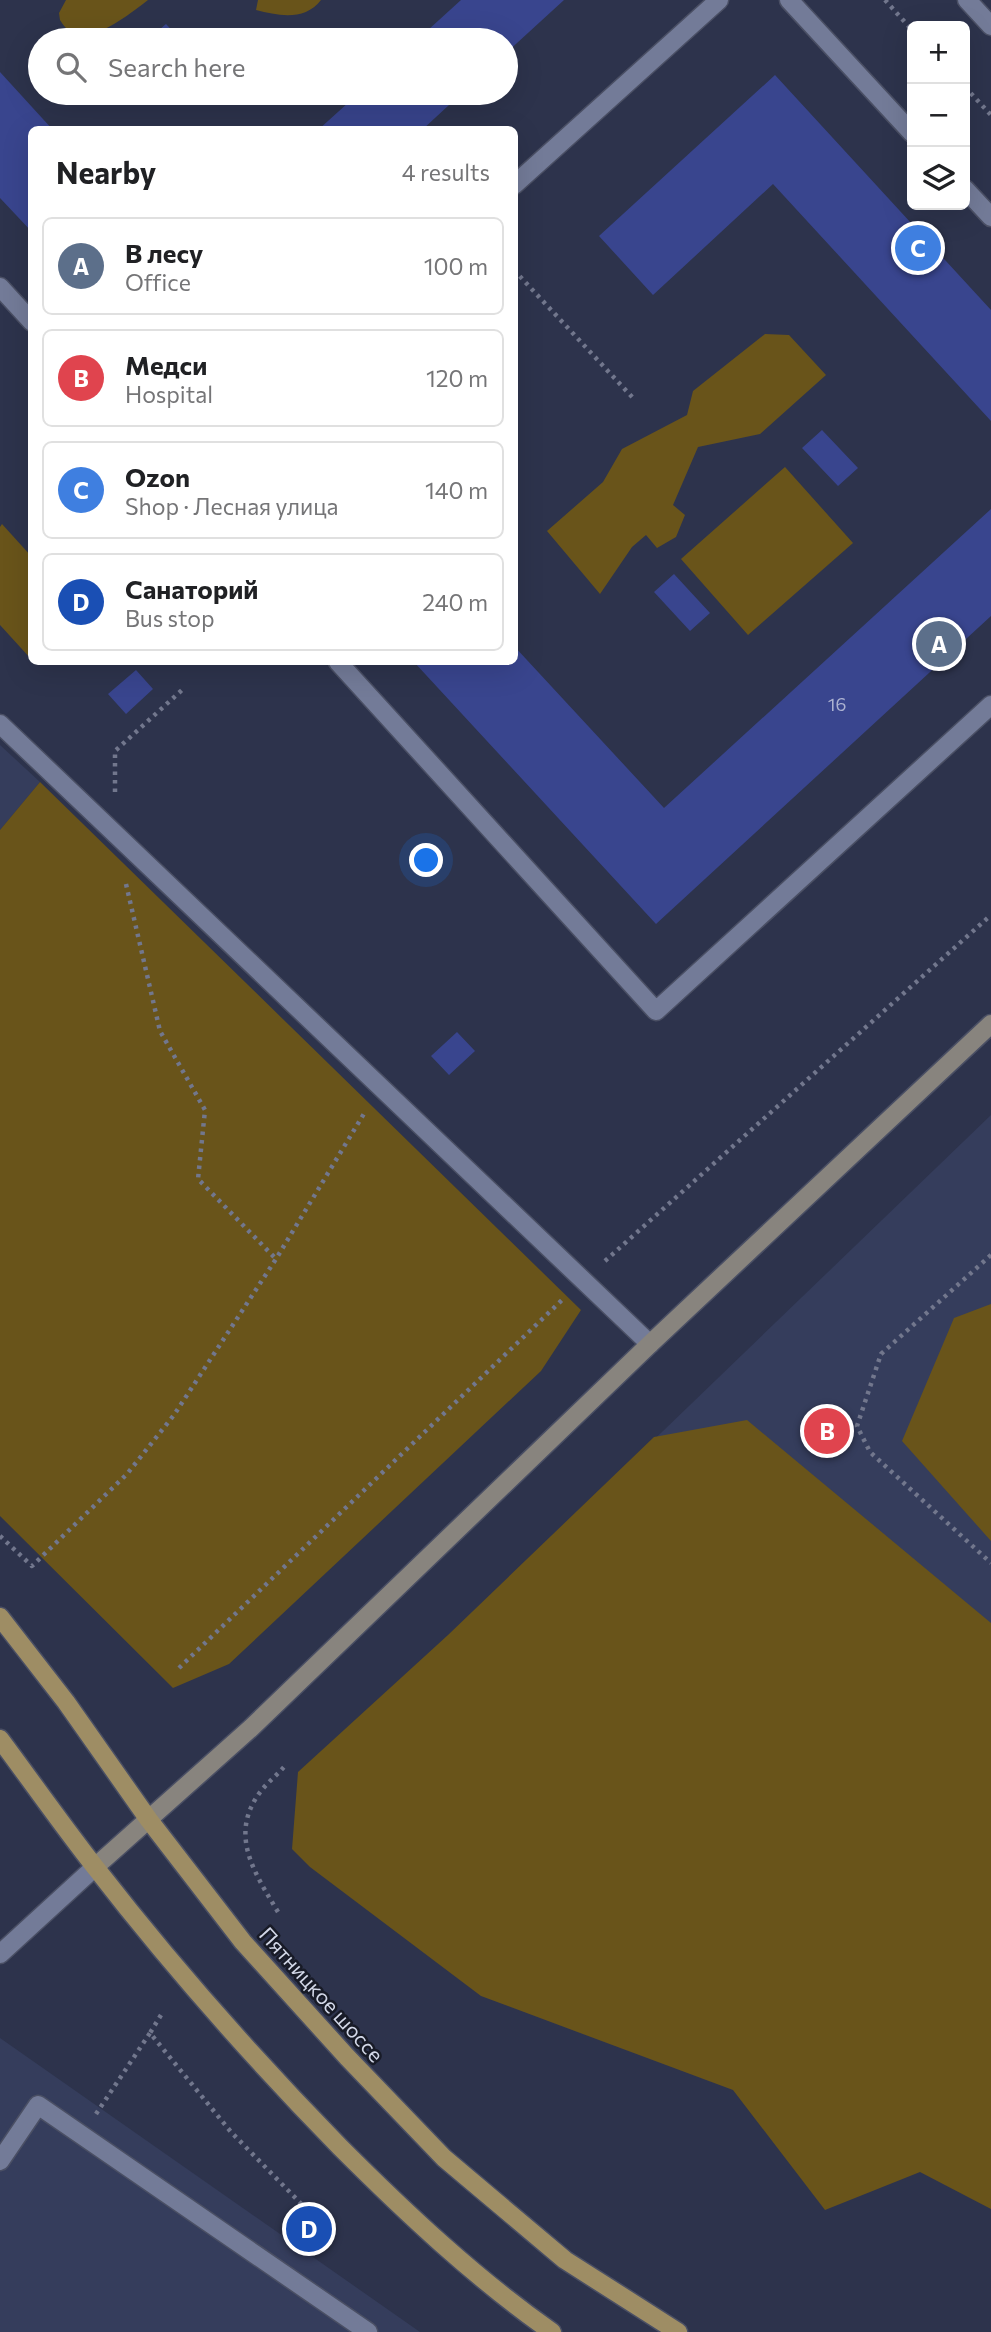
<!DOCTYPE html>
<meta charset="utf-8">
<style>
body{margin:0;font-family:Commissioner,sans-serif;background:#f6f6f6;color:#202124}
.controls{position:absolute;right:21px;top:21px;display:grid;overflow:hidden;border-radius:10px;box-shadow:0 7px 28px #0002}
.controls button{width:63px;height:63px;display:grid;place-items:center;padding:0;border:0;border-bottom:2px solid #e0e0e0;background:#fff;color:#202124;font:35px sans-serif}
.you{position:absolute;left:427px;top:861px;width:24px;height:24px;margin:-18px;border:5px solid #fff;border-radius:50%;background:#1a73e8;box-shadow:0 0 0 10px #1a73e833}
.badge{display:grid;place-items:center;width:46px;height:46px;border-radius:50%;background:#1a73e8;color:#fff;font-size:23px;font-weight:700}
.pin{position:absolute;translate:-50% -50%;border:4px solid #fff;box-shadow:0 2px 7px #0006}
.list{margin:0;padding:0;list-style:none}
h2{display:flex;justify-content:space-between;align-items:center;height:91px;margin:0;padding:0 28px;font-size:30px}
h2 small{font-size:23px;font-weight:400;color:#757577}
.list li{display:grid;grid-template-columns:46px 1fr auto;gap:21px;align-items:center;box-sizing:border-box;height:98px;margin:0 14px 14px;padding:0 14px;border:2px solid #e0e0e0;border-radius:10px}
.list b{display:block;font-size:26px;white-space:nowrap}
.list p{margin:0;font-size:23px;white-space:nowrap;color:#757577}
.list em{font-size:23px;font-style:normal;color:#757577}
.icon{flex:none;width:38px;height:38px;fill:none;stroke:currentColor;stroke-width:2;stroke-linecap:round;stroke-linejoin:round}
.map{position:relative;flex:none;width:991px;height:2332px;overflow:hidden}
.search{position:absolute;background:#fff;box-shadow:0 7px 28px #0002;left:28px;top:28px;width:490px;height:77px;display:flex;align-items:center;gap:18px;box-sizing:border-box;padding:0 24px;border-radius:38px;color:#757577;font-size:26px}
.panel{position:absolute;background:#fff;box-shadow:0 7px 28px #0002;left:28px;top:126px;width:490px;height:539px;border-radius:10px}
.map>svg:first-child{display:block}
.built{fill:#353d5c}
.green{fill:#69541a}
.building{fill:#39458e}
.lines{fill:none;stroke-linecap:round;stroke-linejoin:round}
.lane-casing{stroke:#4a4f64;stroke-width:21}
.street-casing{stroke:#4a4f64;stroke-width:21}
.secondary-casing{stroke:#4a4f64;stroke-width:21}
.primary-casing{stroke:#4a4f64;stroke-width:21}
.path{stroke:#72778d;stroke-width:4.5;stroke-dasharray:3.5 5;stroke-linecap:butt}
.lane{stroke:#737b98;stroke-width:18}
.street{stroke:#737b98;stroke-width:18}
.secondary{stroke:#88847e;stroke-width:18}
.primary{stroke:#9e8d64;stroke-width:18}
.labels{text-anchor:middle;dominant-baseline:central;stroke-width:5;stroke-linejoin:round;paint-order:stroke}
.number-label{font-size:18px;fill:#acb2d1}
.street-label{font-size:21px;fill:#d2d7e7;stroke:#181b27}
</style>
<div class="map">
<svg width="991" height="2332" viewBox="0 0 991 2332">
<rect width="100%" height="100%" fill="#2d334c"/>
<path class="built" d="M0 745 40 782 0 830Z
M991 1115V2193L335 1747Z
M0 2038 420 2332H0Z"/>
<path class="green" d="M66 0H148C131 13 95 43 72 32 67 30 63 25 60 20L59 13Z
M258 0H321C305 21 279 16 256 10Z
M765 334 789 335 826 375 760 434 698 447 673 505 685 515 676 537 657 548 646 535 632 547 600 594 547 531 603 482 622 449 687 415 693 391Z
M785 467 853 543 748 635 681 559Z
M2 524 31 556V659L0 625V527Z
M40 782 581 1310 541 1371 229 1664 173 1688 0 1516V830Z
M991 1304V1541L902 1441 954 1318Z
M747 1420 991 1623V2209L920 2172 825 2210 733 2090 481 1996 310 1867 292 1849 298 1772 448 1635 654 1437Z"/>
<path class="building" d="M461 0H564L506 53V40H417Z
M166 24 181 40H147Z
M0 72 53 130H32V232L0 198Z
M775 75 991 310V421L773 184 653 295 599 236Z
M359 93H462L422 130H318Z
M822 430 858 468 838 486 802 448Z
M991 509V616L656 924 414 662H514V646L664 808Z
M674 574 710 613 690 631 654 592Z
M136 670 153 689 126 714 108 694Z
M457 1032 475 1051 449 1075 431 1056Z"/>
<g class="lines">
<g class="lane-casing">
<path id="lane" d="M789 0 912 133
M514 185 719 0
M965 189 991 217
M0 287 32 322
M338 662 656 1011 991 705
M0 724 650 1344
M0 2161 38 2105 368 2332"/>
</g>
<g class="street-casing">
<path id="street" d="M967 0 991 26
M0 1954 95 1867"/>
</g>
<g class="secondary-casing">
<path id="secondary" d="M95 1867 251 1728 650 1344 991 1024"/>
</g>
<g class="primary-casing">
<path id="primary" d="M0 1617 66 1702 149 1820 243 1942 347 2057 444 2158 565 2260 678 2332
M0 1739C32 1782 62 1825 95 1867 171 1965 254 2059 340 2147 406 2213 475 2278 552 2332"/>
</g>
<path class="path" d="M885 0 912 30
M965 87 991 115
M514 270 633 398
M115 792V751L182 690
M126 884 160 1031 205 1110 198 1179 276 1259
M991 1255 881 1354 857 1426 870 1452 991 1563
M605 1261 991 915
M0 1536 32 1566 127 1474 174 1415 276 1259 365 1112
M179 1668 562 1300
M278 1912C254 1872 228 1834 261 1791 268 1782 277 1775 284 1767
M161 2015 150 2033 231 2132 320 2223
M96 2114 150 2033"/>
<use href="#lane" class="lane"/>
<use href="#street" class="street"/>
<use href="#secondary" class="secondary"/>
<use href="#primary" class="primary"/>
</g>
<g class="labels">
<g class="number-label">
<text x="837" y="704">16</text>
</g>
<g class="street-label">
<text transform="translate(322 1994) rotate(48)">Пятницкое шоссе</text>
</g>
</g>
</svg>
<div class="controls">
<button>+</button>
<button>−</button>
<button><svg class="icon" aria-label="layers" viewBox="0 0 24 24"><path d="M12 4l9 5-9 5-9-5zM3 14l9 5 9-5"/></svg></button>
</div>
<div class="you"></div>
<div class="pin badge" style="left:939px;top:644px;background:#5c6f8a">A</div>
<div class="pin badge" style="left:827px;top:1431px;background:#e0444e">B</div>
<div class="pin badge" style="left:918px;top:248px;background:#3f7fe0">C</div>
<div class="pin badge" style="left:309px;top:2229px;background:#1a4fb4">D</div>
<div class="search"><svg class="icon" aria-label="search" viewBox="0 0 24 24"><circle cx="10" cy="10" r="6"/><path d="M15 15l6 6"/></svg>Search here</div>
<section class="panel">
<h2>Nearby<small>4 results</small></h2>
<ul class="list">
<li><span class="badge" style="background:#5c6f8a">A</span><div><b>В лесу</b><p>Office</p></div><em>100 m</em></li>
<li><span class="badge" style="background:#e0444e">B</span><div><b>Медси</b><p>Hospital</p></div><em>120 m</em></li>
<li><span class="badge" style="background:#3f7fe0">C</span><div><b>Ozon</b><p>Shop · Лесная улица</p></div><em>140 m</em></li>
<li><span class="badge" style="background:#1a4fb4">D</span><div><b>Санаторий</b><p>Bus stop</p></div><em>240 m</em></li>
</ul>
</section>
</div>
